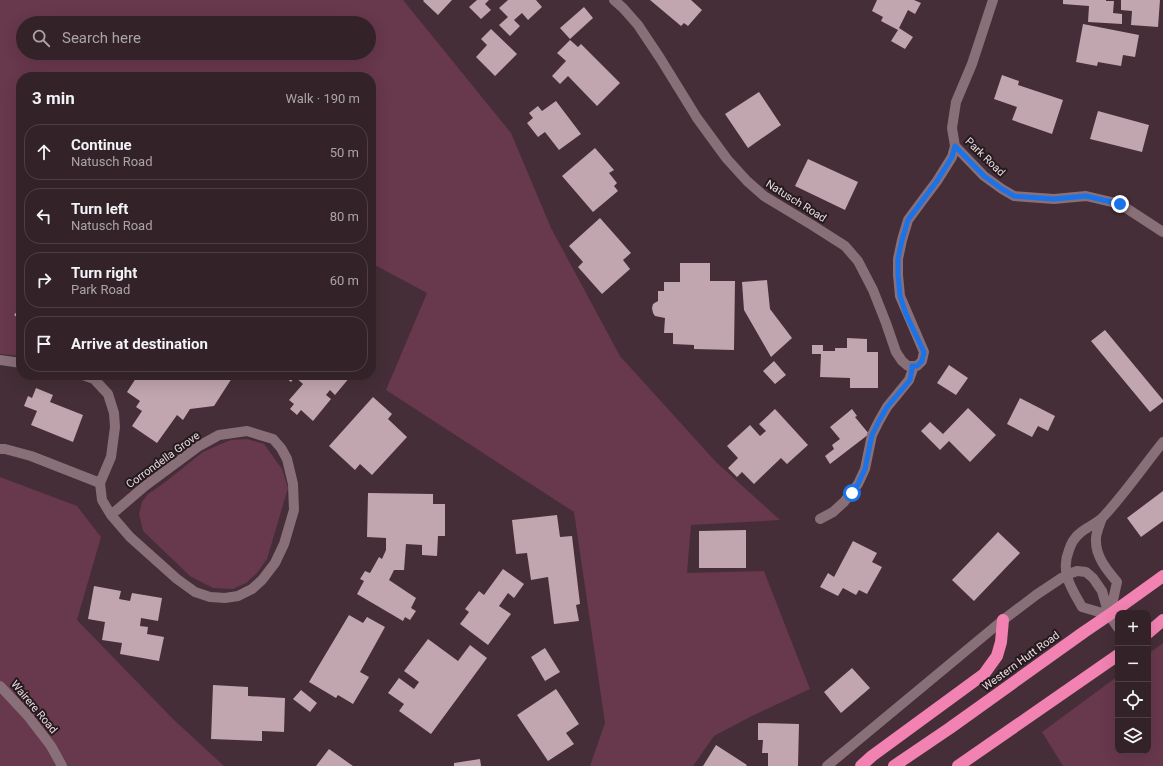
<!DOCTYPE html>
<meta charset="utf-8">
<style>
body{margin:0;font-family:Roboto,sans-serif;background:#3c2a31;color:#f1f3f6}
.controls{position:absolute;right:12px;bottom:12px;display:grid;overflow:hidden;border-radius:8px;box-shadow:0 4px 16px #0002}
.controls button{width:36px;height:36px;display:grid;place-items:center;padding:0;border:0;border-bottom:1px solid #4e3f46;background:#342229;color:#f1f3f6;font:20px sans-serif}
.stop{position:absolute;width:12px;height:12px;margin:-9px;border:3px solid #1a73e8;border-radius:50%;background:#fff}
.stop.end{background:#1a73e8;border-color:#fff;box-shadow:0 1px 4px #0008}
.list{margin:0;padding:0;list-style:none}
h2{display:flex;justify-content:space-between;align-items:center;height:52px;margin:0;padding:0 16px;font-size:17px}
h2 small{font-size:13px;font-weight:400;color:#a9a4a8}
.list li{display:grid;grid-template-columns:26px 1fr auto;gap:12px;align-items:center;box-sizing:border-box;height:56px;margin:0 8px 8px;padding:0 8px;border:1px solid #4e3f46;border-radius:16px}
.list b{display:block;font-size:15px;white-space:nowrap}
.list p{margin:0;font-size:13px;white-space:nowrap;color:#a9a4a8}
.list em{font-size:13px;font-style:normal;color:#a9a4a8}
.icon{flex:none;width:22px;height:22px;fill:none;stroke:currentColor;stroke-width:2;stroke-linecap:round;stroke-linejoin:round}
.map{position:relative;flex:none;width:1163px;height:766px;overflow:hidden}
.search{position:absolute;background:#342229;box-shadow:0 4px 16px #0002;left:16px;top:16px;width:360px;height:44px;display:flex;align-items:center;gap:10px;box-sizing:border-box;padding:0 14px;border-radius:22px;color:#a9a4a8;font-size:15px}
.panel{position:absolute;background:#342229;box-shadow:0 4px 16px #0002;left:16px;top:72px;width:360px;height:308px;border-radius:16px}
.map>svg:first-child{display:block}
.green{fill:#68384c;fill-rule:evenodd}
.building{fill:#c1a5af}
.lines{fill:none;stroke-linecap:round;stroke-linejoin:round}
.minor{stroke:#896f78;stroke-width:10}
.highway{stroke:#f182b1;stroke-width:12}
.route{stroke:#1a73e8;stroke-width:5}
.labels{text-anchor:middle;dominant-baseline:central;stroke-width:4;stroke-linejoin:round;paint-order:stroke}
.street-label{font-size:11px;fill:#e9dadf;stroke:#241a1e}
</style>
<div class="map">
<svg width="1163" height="766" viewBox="0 0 1163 766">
<rect width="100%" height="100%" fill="#452e37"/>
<path class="green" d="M0 0H403L511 133 551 228 620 356 716 462 780 520 691 525 687 573 764 571 810 689 752 716 714 736 693 766H590L605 723 574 512 386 390 427 293 371 263V77H21V356L0 354ZM23 23H369V53H23Z
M247 439 264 444 282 469 288 488 267 559 257 573 246 583 233 589 213 588 190 576 143 531 139 514 142 502 148 494 164 483 203 452 221 444 231 440Z
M0 477 77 506 101 537 77 620 173 719 224 766H0Z
M1163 643V766H1063L1042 732 1118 676V751H1148V654Z"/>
<path class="building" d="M424 0H452L438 15 423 1Z
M477 0H489L485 4 491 10 481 19 469 7Z
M508 0H536L542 7 528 20 522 13 514 20 520 26 510 36 499 25 508 17 499 8Z
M650 0H691L702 10 688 26 684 23 681 26Z
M877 0H914L921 3 915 14 908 10 899 28 913 37 905 49 891 41 898 30 881 21 883 17 872 11Z
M1063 0H1106V1H1114L1113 13 1122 14V24L1088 22 1089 6 1063 4Z
M1121 0H1160L1158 27 1131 25 1132 11 1121 10Z
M584 7 593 18 570 39 560 28Z
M1083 24 1139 35 1135 57 1123 55 1121 66 1098 62 1097 66 1076 62Z
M491 29 517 54 495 76 476 57 487 45 481 39Z
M570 40 578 47 581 44 620 83 597 106 568 76 560 84 552 76 566 61 557 53Z
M1002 75 1019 81 1018 85 1063 100 1052 134 1012 120 1017 107 994 99Z
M759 92 781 125 748 148 725 114Z
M556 101 581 134 559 150 545 132 538 137 527 123 533 118 529 113 538 106 542 111Z
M1098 111 1149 125 1142 152 1090 139Z
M595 148 614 170 609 173 617 183 614 186 618 191 593 212 562 176Z
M808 159 858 182 845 210 795 186Z
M600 218 631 253 623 260 630 269 602 294 578 267 583 262 569 246Z
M680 263H710V281H735L734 350 694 349V345L673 344V333H664L665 318 655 316 653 313 652 308 653 304 658 301V291H664V282H680Z
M767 280 770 309 792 338 771 357 744 310 742 282Z
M20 308H21V320L14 315Z
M1105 330 1163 400V402L1150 412 1091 341Z
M847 338 867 339V352H878V388H850V378L820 377 821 354H812V345H823V351H835V348H847Z
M774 361 786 375 775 384 763 371Z
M949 365 968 378 956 395 937 383Z
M138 375H234L214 406 190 409 183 420 177 415 157 443 132 426 142 411 136 407 140 401 127 392Z
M282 375H349L350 377 335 395 330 390 326 395 331 399 313 421 301 410 297 415 290 409 294 404 289 400 303 384 295 377 291 382Z
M36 388 53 395 50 402 83 415 73 442 31 425 37 411 24 406 28 396 32 398Z
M373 397 392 414 388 419 407 437 372 475 360 464 355 470 329 446Z
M1020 398 1055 416 1048 431 1038 426 1032 437 1007 424Z
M968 408 996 435 970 462 949 441 940 450 921 431 930 422 943 434Z
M775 409 808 445 787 464 781 458 754 484 742 472 737 477 728 468 738 458 727 446 750 425 760 436 766 431 759 424Z
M852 409 857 416 855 417 869 434 830 464 825 456 834 449 832 445 840 439 830 427Z
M1163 491V521L1141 537 1127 518Z
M368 493 433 494V504H445V536H438L437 556 422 555V545L406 544 404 570H394L389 580 416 598 411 608 416 611 410 620 405 617 403 621 357 594 364 581 360 579 365 571 370 573 379 557 382 559 386 550V538L367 537Z
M557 515 560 537 572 536 580 604 576 605 579 621 554 624 548 577 531 580 527 553 516 554 512 520Z
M746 530V568H699V531Z
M998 532 1020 553 974 601 952 580Z
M853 541 877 553 872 562 882 567 867 594 859 590 856 595 843 588 838 596 820 587 828 573 834 577Z
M503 569 524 584 514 598 508 593 499 606 511 614 488 645 460 624 469 612 465 609 479 591 484 595Z
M94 586 121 591 119 599 130 601 132 593 162 598 158 621 141 618 140 626 148 627 147 634 164 637 159 661 120 654 122 643 102 640 105 622 88 619Z
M349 615 363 623 367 617 385 627 360 672 369 677 353 704 338 695 336 698 309 682Z
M428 639 458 661 470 645 487 658 431 734 399 711 404 704 388 693 399 678 414 689 419 682 404 671Z
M545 648 560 672 545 681 531 657Z
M852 668 870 688 841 713 824 692Z
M213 685 248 687V696L285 698 284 732 262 731V741L211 739Z
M556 689 579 724 566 733 574 744 548 761 517 715Z
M301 690 317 703 310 712 293 699Z
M758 723 799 724 798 766H768V753H762L763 740H758Z
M716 745 747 765 746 766H703Z
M329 749 353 766H316Z
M480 759 481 766H454V763Z"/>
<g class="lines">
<path class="minor" d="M614 0 623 8 638 25 660 58 697 118 727 159 747 181 764 196 812 225 845 246 858 261 873 290 886 323 896 352 902 361 908 366H917L922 361 924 352 900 296 898 275V259L902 240 908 220 922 201 937 181 952 157 955 146
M993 0 972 64 956 102 952 128 955 146 984 176 1002 189 1014 196 1054 199 1086 196 1120 204 1163 232
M0 360 21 363
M83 375 94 379 108 394 114 413 115 427 111 457 100 483
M0 449H5L31 456 100 483 102 500 111 515 130 537 177 579 195 592 210 597 225 598 238 596 252 589 262 580 275 563 284 544 294 510 293 484 287 459 281 448 273 439 247 431 219 435 199 446 145 486 111 515
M1102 518C1100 524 1096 532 1096 539 1095 556 1107 570 1117 582L1110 614
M820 519 833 512 844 502 858 484 865 469 872 435 879 421 887 407 909 380 913 369 912 366
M1118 628 1109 615 1082 607C1071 588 1060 572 1069 550 1071 544 1074 538 1079 534 1086 527 1097 524 1104 516 1125 493 1143 467 1163 442
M0 686 28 716 51 746 62 766
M827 766 1003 620 1036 595 1066 575 1077 571 1086 572 1093 578 1102 591 1109 615"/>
<path class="highway" d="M1148 633 1163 620
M861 766 872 756 984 674 997 656 1001 642 1003 620
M894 766 950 728 1084 632 1109 615 1163 576
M958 766 1118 655"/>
</g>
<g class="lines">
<path class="route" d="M852 493 858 484 865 469 872 435 879 421 887 407 910 380 912 369V366H917L922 361 924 352 906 314 900 296 898 274V259L902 240 908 220 937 181 952 157 955 146 984 176 1002 189 1014 196 1054 199 1086 196 1120 204"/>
</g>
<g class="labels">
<g class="street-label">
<text transform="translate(985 157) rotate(44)">Park Road</text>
<text transform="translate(796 201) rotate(32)">Natusch Road</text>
<text transform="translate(163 460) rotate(-36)">Corrondella Grove</text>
<text transform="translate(1021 661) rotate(-36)">Western Hutt Road</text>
<text transform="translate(34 707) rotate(50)">Wairere Road</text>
</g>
</g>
</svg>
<div class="controls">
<button>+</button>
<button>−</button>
<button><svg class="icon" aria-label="locate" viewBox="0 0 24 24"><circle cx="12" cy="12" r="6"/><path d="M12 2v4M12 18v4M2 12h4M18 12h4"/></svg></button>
<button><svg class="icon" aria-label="layers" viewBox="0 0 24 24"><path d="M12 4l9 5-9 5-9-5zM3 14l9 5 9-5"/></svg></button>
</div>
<div class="stop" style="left:852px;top:493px"></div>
<div class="stop end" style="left:1120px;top:204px"></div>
<div class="search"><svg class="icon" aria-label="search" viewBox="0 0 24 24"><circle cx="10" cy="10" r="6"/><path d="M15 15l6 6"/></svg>Search here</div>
<section class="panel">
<h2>3 min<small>Walk · 190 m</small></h2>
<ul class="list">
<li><svg class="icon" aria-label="ahead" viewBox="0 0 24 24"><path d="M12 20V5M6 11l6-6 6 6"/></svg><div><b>Continue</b><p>Natusch Road</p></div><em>50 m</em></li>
<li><svg class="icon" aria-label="left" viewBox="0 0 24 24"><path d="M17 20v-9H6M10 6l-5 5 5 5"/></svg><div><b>Turn left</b><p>Natusch Road</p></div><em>80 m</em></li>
<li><svg class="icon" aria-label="right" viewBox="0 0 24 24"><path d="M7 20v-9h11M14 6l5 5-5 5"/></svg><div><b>Turn right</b><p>Park Road</p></div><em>60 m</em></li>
<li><svg class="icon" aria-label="arrive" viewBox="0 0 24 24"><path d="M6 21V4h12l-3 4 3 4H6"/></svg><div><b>Arrive at destination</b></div></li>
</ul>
</section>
</div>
